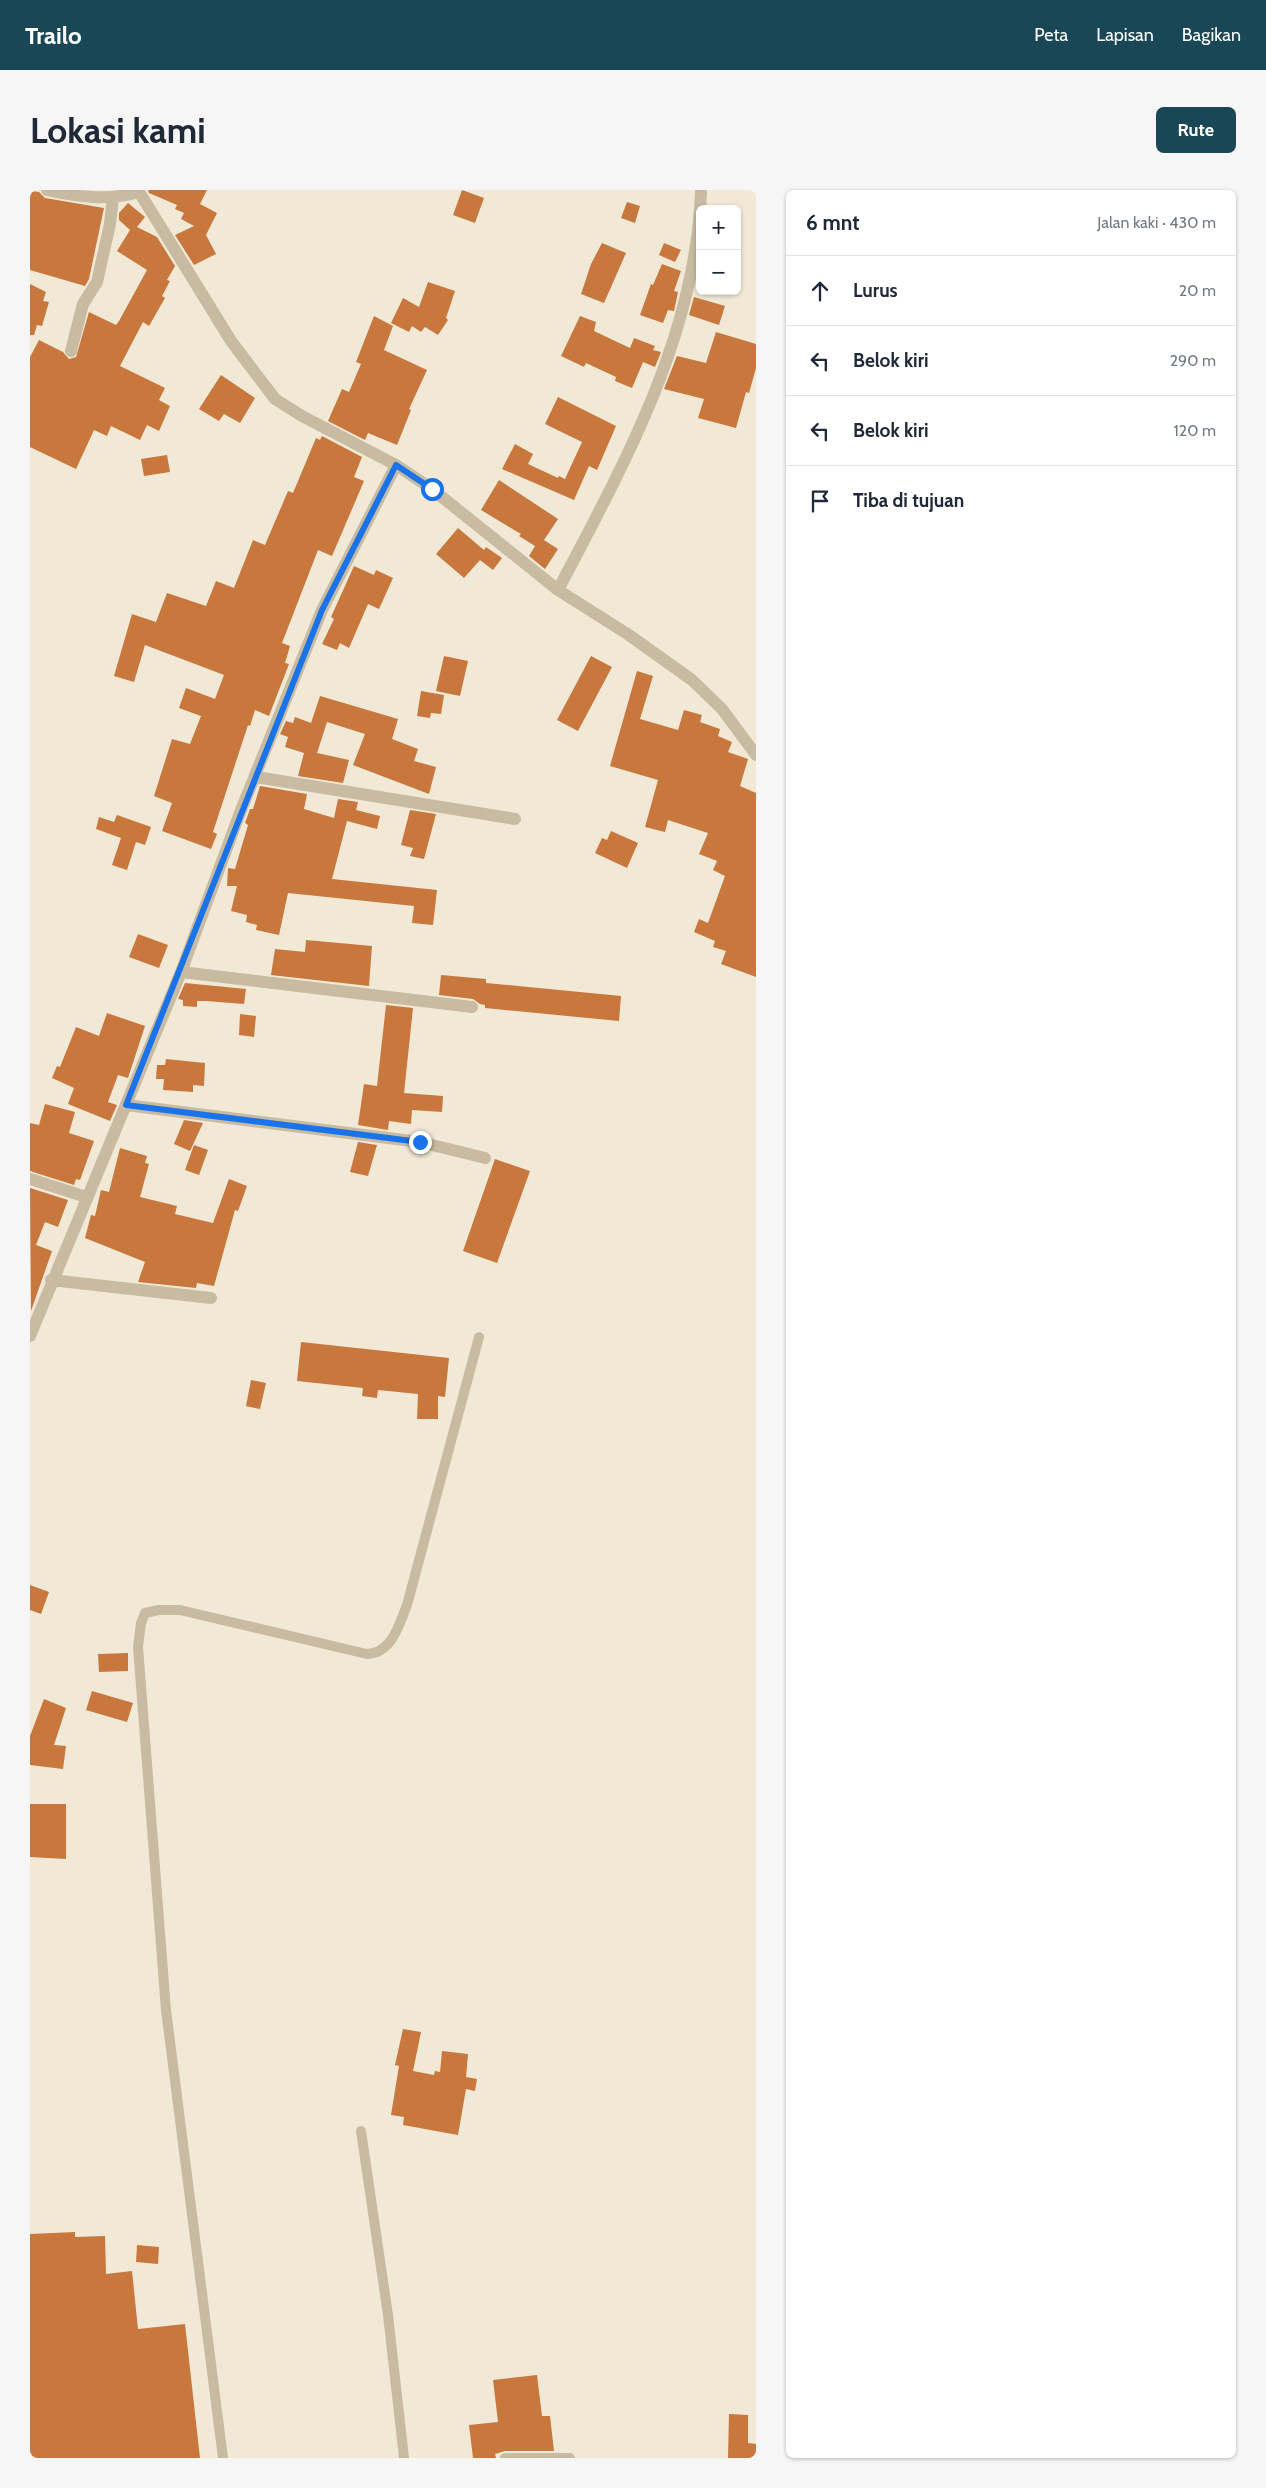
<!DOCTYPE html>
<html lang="id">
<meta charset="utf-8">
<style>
body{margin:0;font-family:Cabin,sans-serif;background:#f6f6f7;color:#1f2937}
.controls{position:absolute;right:15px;top:15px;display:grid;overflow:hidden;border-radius:8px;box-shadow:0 1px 4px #0004}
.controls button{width:45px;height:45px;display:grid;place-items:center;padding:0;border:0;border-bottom:1px solid #e0e1e3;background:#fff;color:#1f2937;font:25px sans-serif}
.stop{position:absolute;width:15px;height:15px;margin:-11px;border:4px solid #1a73e8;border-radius:50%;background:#fff}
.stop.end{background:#1a73e8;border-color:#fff;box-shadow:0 1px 5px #0008}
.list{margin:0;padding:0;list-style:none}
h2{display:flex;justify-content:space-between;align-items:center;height:65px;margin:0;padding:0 20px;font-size:21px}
h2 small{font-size:16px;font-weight:400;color:#747a83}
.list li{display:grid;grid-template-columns:32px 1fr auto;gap:15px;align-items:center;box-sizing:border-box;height:70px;padding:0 20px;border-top:1px solid #e0e1e3}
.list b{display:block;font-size:19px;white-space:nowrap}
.list em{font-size:16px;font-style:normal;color:#747a83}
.icon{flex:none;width:28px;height:28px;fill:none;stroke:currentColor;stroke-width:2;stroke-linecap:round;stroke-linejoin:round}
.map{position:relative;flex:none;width:726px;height:2268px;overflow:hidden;border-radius:8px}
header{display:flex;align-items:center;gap:30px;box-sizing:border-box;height:70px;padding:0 25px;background:#1a4755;color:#fff}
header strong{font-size:24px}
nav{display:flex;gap:28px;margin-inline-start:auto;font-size:18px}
.intro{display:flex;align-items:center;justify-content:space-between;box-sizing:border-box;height:120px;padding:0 30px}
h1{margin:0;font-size:35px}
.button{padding:12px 22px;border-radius:8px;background:#1a4755;color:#fff;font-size:18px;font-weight:700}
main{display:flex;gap:30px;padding:0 30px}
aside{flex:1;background:#fff;border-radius:8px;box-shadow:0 1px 4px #0004}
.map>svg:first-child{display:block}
.building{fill:#c8773d}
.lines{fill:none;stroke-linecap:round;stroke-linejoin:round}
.service{stroke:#c9bba2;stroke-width:10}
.minor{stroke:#c9bba2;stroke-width:12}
.route{stroke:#1a73e8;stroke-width:6}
</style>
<header>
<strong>Trailo</strong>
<nav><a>Peta</a><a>Lapisan</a><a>Bagikan</a></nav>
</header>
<div class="intro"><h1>Lokasi kami</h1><a class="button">Rute</a></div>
<main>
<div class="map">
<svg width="726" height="2268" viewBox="0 0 726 2268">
<rect width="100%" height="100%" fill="#f1e9d6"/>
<path class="building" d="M118 0H177L170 14 187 23 176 45 186 64 164 75 145 45 164 36 151 29 154 23 145 19 147 15 119 3Z
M432 0 454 8 445 33 423 25Z
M0 1 9 2 15 8 74 18 59 89 55 96 0 80Z
M597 12 610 16 605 33 591 28Z
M98 13 115 27 107 37 127 47 145 76 137 90 140 91 132 106 135 108 119 136 113 132 90 176 135 198 129 210 140 216 129 241 117 235 110 250 81 236 77 246 64 240 46 279 0 257V167L9 150 33 162 39 169 46 167 59 122 86 135 89 131 117 80 87 61 100 40 89 30V23Z
M572 53 596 63 574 113 551 104 561 74Z
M634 53 651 60 645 72 629 65Z
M632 74 651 81 644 101 648 102 644 121 638 120 633 133 610 125 621 94 623 95Z
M398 92 425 101 416 128 418 130 408 145 395 137 391 142 382 136 379 142 361 133 373 108 389 117Z
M0 94 16 102 13 111 19 112 12 136 7 135 4 145H0Z
M664 107 695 116 689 135 659 125Z
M344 126 363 136 354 160 397 180 379 219 381 220 367 255 338 243 335 250 298 231 312 199 319 202 331 174 326 172Z
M550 126 566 132 564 141 600 158 604 148 625 156 623 160 631 162 625 177 613 172 602 198 585 191 586 187 556 173 554 177 531 166Z
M686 142 726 154V178L719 203 716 202 706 238 668 228 674 209 634 199 647 166 676 173Z
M191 185 225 208 210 233 194 224 189 231 169 219Z
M528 207 586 236 567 280 559 276 544 310 472 279 485 254 503 264 498 274 528 288 529 286 535 289 552 252 515 234Z
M292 246 332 267 324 287 334 291 302 366 288 360 252 453 260 456 255 473 259 474 239 526 225 520 220 536 218 535 183 642 187 644 181 659 132 641 142 613 124 606 142 549 160 554 171 526 149 518 156 498 185 509 194 485 115 455 104 492 84 486 102 424 126 432 137 403 176 416 186 391 204 398 223 350 235 355 258 301 263 303 286 248 290 250Z
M137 265 140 282 114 286 111 269Z
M469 290 528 329 514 350 528 359 515 379 499 366 505 356 489 346 491 344 451 320Z
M428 338 454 360 456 357 472 368 463 380 450 370 434 388 406 364Z
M324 376 344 385 346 380 363 388 349 419 338 414 319 458 310 453 307 460 292 454 304 429 301 427Z
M414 466 438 471 430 506 406 501Z
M561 466 582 477 548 541 527 530Z
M607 481 623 486 610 529 648 540 654 520 672 525 670 532 690 539 688 546 702 552 698 562 718 569 710 596 726 603V787L691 774 696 761 683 757 685 751 664 742 669 729 678 733 695 686 683 680 687 671 669 664 678 643 638 630 635 642 615 637 628 590 580 576Z
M391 501 414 505 411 524 401 523 400 528 387 526Z
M290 506 368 529 362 549 388 559 384 571 406 577 399 604 323 575 335 544 297 532 287 563 319 570 313 593 268 586 274 563 255 557 258 547 250 544 256 531 263 533 265 527 281 533Z
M230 596 277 604 274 619 304 628 308 609 328 612 326 620 350 626 347 639 317 631 302 689 407 700 403 735 382 733 384 716 258 703 249 745 226 740 227 735 216 732 217 725 201 721 207 696H197L198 678 205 679 218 635 215 633 220 619H223Z
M380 620 406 624 394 669 380 666 383 658 371 655Z
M87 625 121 637 115 655 106 652 97 680 82 675 91 648 66 639 69 627 84 632Z
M581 641 608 653 597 678 565 663 572 648 577 650Z
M108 744 138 755 129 778 99 767Z
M276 750 342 756 339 796 241 785 245 759 275 762Z
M411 785 456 789V793L591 806 589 831 455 818V815L450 814 443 809 409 805Z
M155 793 216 799 214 814 176 811H167V817L153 816V810L148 809Z
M356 815 383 818 374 903 413 906 412 922 382 920 381 934 359 931 358 940 328 935 334 894 347 896Z
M77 823 115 836 98 888 88 885 78 912 87 915 80 931 38 914 44 898 22 888 27 876 30 877 46 837 69 846Z
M210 824 226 826 224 847 209 845Z
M136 869 175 873 174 896 163 895V902L133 900 134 889H126L127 875H135Z
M15 914 45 922 39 943 64 951 50 990 46 989 44 995 0 981V933L9 935Z
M154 930 173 933 160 961 144 954Z
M328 952 347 955 338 986 320 982Z
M164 955 178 960 169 985 155 980Z
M90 958 117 966 115 973 119 974 110 1007 147 1016 145 1024 183 1033 199 989 217 996 208 1021 205 1020 184 1096 167 1093 166 1098 108 1092 115 1072 55 1048 61 1025 65 1026 71 1000 79 1002Z
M465 969 500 981 467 1073 433 1061Z
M0 998 38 1010 28 1037 15 1032 6 1055 22 1061 1 1121Z
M271 1152 419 1168 415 1207 408 1206V1229H387L388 1204 348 1200 347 1208 332 1206 333 1198 267 1191Z
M221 1190 236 1193 230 1219 216 1216Z
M0 1395 19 1402 11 1424 0 1420Z
M98 1463V1481L69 1482 68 1464Z
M62 1501 103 1513 97 1532 56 1520Z
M14 1509 36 1518 24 1555 36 1556 33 1579 0 1575V1546Z
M0 1614H36V1669L0 1667Z
M373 1839 391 1842 383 1881 404 1885 405 1881 410 1882 412 1861 438 1864 436 1887 447 1889 445 1901 436 1899 428 1945 373 1935 374 1927 361 1925 369 1876 365 1875Z
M45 2042V2047L75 2046 76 2084 102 2081 108 2139 155 2134 170 2268H0V2044Z
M107 2055 129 2057 128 2074 106 2072Z
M507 2185 512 2226H520L524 2261H475L465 2264 466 2268H443L439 2235 468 2232 463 2190Z
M699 2224 718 2225V2253L726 2254V2268H698Z"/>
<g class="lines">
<path class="service" d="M331 1941 358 2125 374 2268
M193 2268 136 1820 108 1457 111 1433 115 1423 129 1420H150L337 1464C362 1463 369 1435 377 1415L449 1147
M475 2268H540"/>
<path class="minor" d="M17 0C48 7 79 11 109 2
M108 0 201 151 245 209 272 226 366 275 402 299 528 400 599 445 662 490 692 519 726 565
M670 19 671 2
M41 161 53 114 67 92 80 34 83 7
M528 400C591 280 660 157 670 19
M226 587 485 629
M151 782 442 817
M96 915 390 952 455 968
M0 989 56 1007
M21 1090 181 1108
M0 1146 151 782 211 620 292 420 366 275"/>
</g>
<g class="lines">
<path class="route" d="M390 952 96 915 292 420 366 275 402 299"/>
</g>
</svg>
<div class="controls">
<button>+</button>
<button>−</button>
</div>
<div class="stop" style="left:402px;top:299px"></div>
<div class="stop end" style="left:390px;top:952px"></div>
</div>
<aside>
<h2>6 mnt<small>Jalan kaki · 430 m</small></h2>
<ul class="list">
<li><svg class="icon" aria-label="ahead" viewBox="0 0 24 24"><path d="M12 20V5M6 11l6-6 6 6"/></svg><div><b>Lurus</b></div><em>20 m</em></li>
<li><svg class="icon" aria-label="left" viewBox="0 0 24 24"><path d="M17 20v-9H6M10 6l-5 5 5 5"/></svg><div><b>Belok kiri</b></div><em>290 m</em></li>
<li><svg class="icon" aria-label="left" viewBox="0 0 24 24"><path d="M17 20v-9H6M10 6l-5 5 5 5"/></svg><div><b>Belok kiri</b></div><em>120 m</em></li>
<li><svg class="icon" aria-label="arrive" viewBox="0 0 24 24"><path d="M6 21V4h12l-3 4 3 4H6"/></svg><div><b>Tiba di tujuan</b></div></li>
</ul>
</aside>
</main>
